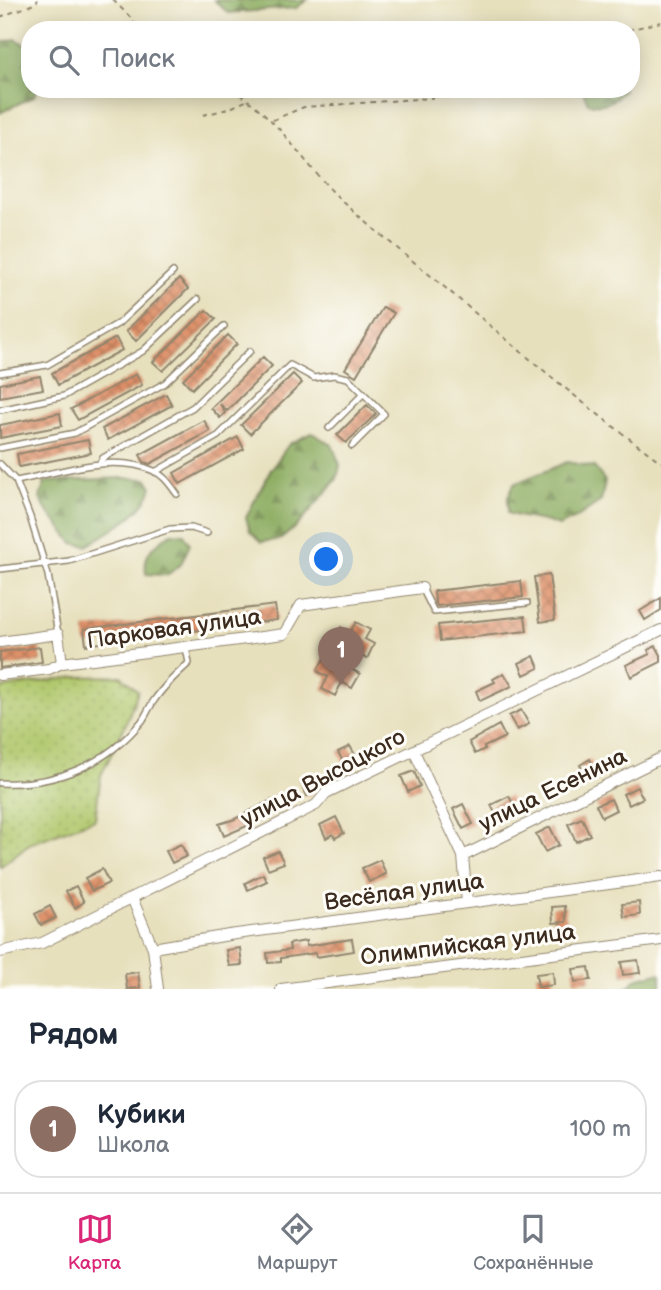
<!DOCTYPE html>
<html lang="ru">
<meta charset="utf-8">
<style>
body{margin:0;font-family:"Balsamiq Sans",sans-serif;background:#f6f6f7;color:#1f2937}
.you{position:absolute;left:327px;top:560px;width:24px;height:24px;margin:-18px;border:5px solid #fff;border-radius:50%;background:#1a73e8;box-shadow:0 0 0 10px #1a73e833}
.badge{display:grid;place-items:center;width:46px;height:46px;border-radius:50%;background:#db2777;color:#fff;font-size:23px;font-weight:700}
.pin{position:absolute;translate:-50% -58px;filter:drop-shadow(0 2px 4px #0008)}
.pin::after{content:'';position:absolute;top:37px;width:24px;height:21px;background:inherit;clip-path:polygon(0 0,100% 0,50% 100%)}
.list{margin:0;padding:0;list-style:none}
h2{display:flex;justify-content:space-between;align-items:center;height:91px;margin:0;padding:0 28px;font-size:30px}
h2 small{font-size:23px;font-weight:400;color:#747a83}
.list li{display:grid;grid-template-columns:46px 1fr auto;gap:21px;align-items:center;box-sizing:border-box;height:98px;margin:0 14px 14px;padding:0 14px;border:2px solid #e0e1e3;border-radius:28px}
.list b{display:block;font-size:26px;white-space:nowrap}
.list p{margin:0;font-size:23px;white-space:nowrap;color:#747a83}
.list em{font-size:23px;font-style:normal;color:#747a83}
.icon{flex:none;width:38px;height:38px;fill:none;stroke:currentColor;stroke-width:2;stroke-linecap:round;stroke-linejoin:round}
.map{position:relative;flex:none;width:661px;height:989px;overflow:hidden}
.search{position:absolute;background:#fff;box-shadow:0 4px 18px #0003;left:21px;right:21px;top:21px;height:77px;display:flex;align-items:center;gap:18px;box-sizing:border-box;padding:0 24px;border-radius:28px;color:#747a83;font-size:26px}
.sheet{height:203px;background:#fff}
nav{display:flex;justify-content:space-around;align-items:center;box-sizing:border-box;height:98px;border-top:2px solid #e0e1e3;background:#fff;font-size:19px;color:#747a83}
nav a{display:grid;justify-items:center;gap:4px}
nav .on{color:#db2777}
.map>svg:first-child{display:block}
.grass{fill:url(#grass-dots);stroke:#767845;stroke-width:2}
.forest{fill:url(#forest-firs);stroke:#646b3f;stroke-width:2}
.building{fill:url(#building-cross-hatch)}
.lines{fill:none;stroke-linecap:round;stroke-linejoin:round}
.service-casing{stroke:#91856e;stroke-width:8}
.minor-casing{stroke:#91856e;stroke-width:12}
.path{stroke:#91856e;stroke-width:2;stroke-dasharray:5 5;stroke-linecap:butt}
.service{stroke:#fff;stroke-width:5}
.minor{stroke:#fff;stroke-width:10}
.labels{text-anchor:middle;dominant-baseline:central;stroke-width:6;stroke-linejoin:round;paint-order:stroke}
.street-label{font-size:23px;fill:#3b2a1e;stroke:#fdfcf7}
</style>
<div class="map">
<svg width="661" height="989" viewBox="0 0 661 989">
<defs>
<pattern id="grass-dots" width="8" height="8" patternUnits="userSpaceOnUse" patternTransform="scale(1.75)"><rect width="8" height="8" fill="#b0c76c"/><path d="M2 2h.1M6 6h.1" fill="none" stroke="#98ab5d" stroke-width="1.8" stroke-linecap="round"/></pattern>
<pattern id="forest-firs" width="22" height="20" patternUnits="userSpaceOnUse" patternTransform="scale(1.75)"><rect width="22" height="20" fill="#8cac60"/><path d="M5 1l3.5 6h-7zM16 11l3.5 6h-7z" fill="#748c4f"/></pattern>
<pattern id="building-cross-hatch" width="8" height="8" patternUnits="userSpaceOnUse" patternTransform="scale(1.75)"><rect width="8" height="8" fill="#de9169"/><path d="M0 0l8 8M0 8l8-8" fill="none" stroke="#b57756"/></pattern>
</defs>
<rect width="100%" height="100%" fill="#fdfcf7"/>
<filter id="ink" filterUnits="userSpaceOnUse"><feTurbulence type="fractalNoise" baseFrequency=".0143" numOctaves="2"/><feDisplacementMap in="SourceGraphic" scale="14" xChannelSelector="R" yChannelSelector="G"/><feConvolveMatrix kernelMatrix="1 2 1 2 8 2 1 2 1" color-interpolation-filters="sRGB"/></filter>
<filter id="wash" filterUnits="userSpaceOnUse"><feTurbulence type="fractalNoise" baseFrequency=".00686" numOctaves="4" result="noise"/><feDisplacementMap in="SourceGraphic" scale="28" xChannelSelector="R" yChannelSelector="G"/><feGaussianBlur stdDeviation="1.57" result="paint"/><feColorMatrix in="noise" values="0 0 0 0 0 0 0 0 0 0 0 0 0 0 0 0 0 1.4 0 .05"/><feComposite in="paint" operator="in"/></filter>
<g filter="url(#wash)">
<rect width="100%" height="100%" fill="#e7e0bd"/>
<path class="grass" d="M121 676 138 691 124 728 101 775 95 819 29 844 0 867V688L76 677Z"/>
<path class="forest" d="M214 0H307L296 8 228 13Z
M15 39 30 47V89H37L34 96 0 113V43Z
M582 89H624C613 102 605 107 588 103Z
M312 433 332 445 340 465 337 479 298 525 281 539 261 542 250 531 246 517 270 471 289 444Z
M567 462 594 467 605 481 601 501 576 518 559 526C539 517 526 520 508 513V497L514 484Z
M121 478 147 479 152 487C144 515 110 530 87 546L73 543 45 508 40 498 45 482Z
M171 533 184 534 190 544 181 564 167 575 146 574C143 550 154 547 171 533Z
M658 973 661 974V989H626L636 979Z"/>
<g id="blocks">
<path class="building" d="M179 279 188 289 136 341 126 331Z
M383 307 394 313 356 376 345 369Z
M206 310 216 319 163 371 153 362Z
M228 335 237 344 192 389 183 379Z
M116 338 122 350 58 385 52 373Z
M263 357 272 366 227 411 220 404 225 413 220 418 211 408Z
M136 374 142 385 78 420 71 409Z
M293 374 302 383 250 434 241 425Z
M40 376 43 389 0 397V384Z
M166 394 172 405 108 440 102 429Z
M367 405 376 414 346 443 337 435Z
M60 413 62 426 0 438V425Z
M204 420 210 431 150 464 144 462 140 455Z
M238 437 244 449 180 484 174 473Z
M88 440 91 453 19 467 17 454Z
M549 575 555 620 540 622 534 577Z
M521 581 523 597 437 606 435 602 434 591Z
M661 598V610L645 620 640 611Z
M275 605 277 620 86 645 84 629Z
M525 616 527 631 440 641 438 625Z
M356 622 370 630 365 639 374 644 367 659 357 654 349 668 360 674 352 688 342 682 335 696 322 689 328 677 317 671 326 655 335 660 341 648 332 643 341 627 350 632Z
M656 646 661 655V662L631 677 626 665 650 654 648 650Z
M40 647 42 662 0 668V652Z
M534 656 539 668 524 675 519 663Z
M504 673 512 686 480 701 476 691 495 682 493 679Z
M521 710 529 724 517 730 509 716Z
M499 725 505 737 484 747 485 749 475 754 469 742Z
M350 746 358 760 346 767 338 752Z
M590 759 597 772 587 778 580 765Z
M414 771 420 786 408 792 401 776Z
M316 777 321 788 307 796 301 784Z
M637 787 643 798 629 805 623 794Z
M509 796 516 810 498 819 491 805Z
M611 799 616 810 602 817 596 805Z
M271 800 275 808 261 815 263 819 224 836 219 824 235 819Z
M463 804 473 824 463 829 453 809Z
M336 817 344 833 335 838 333 834 326 838 320 825Z
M582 818 590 835 576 842 568 824Z
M550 827 559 845 545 852 536 834Z
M181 844 187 856 172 863 166 851Z
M278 851 284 863 268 869 263 857Z
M380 860 386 874 369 882 362 868Z
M102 869 109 883 92 891 85 878Z
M263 874 267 881 248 890 245 883Z
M76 886 84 902 75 908 66 891Z
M639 902 640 915 624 917 622 904Z
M50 906 56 918 41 925 35 914Z
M565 906 566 922 553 923 552 907Z
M352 939 354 951 316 957 315 953 281 958V962L268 963 267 953 290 950 289 944 306 941V946Z
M240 948 242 965 229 966 226 950Z
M638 960 640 973 623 975 621 962Z
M589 967 591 980 575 982 573 969Z
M138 972 140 988 127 989 125 974Z
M553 972 554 985 538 987 536 974Z"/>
</g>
</g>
<g filter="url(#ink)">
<use href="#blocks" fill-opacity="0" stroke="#91856e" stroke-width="2"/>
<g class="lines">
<g class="service-casing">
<path id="service" d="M0 373 47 365 119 323 173 272
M0 410 64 396 143 351 198 299
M329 428 364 393
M0 448 75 433 165 383 224 326
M0 464 16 481 30 517 48 575 58 634
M99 464 103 458 193 407 250 351
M155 472 218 436 290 365 314 378 334 375 348 378 384 414 352 446
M16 481C58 473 112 452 154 471 165 476 170 485 177 494
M0 569 69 561 170 529 191 528 207 533
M422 588 434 612 527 603
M0 783C55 786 107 764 142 721 146 715 149 708 153 702 163 687 176 675 189 663L186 648"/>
</g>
<g class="minor-casing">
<path id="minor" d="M0 642 58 634 62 663
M0 675 49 669 62 663 284 634 301 605 422 588
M414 751 463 856 467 903
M463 856 661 758
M132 898 153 948 158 989
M153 948 229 935 661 877
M0 952 42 943 316 805 326 793 661 630
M281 989 661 940"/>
</g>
<path class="path" d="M113 0 132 19 137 30
M0 17 34 4 38 0
M628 30 661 22
M231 89C278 116 301 161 339 198 378 234 421 267 461 301 527 357 592 412 661 462
M203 115 228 109 248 100
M273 120 304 107 431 98 449 89"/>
<use href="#service" class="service"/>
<use href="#minor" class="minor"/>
</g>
</g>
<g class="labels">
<g class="street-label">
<text transform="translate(174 629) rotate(-8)">Парковая улица</text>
<text transform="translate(323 778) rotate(-28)">улица Высоцкого</text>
<text transform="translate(553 790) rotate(-26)">улица Есенина</text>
<text transform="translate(404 892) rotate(-8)">Весёлая улица</text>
<text transform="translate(468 945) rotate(-7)">Олимпийская улица</text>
</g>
</g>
</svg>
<div class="you"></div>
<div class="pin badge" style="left:341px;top:685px;background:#8d6e63">1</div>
<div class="search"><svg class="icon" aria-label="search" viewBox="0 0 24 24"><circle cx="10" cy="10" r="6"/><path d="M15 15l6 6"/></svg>Поиск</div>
</div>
<section class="sheet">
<h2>Рядом<small></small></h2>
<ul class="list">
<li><span class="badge" style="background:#8d6e63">1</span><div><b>Кубики</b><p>Школа</p></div><em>100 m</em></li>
</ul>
</section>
<nav>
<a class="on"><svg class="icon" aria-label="map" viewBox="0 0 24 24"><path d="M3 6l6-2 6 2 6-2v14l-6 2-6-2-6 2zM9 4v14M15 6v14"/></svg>Карта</a>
<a><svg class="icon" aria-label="directions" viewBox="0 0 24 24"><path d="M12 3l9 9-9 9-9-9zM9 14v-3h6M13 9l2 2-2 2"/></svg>Маршрут</a>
<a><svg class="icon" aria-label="saved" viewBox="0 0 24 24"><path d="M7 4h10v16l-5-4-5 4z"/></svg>Сохранённые</a>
</nav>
